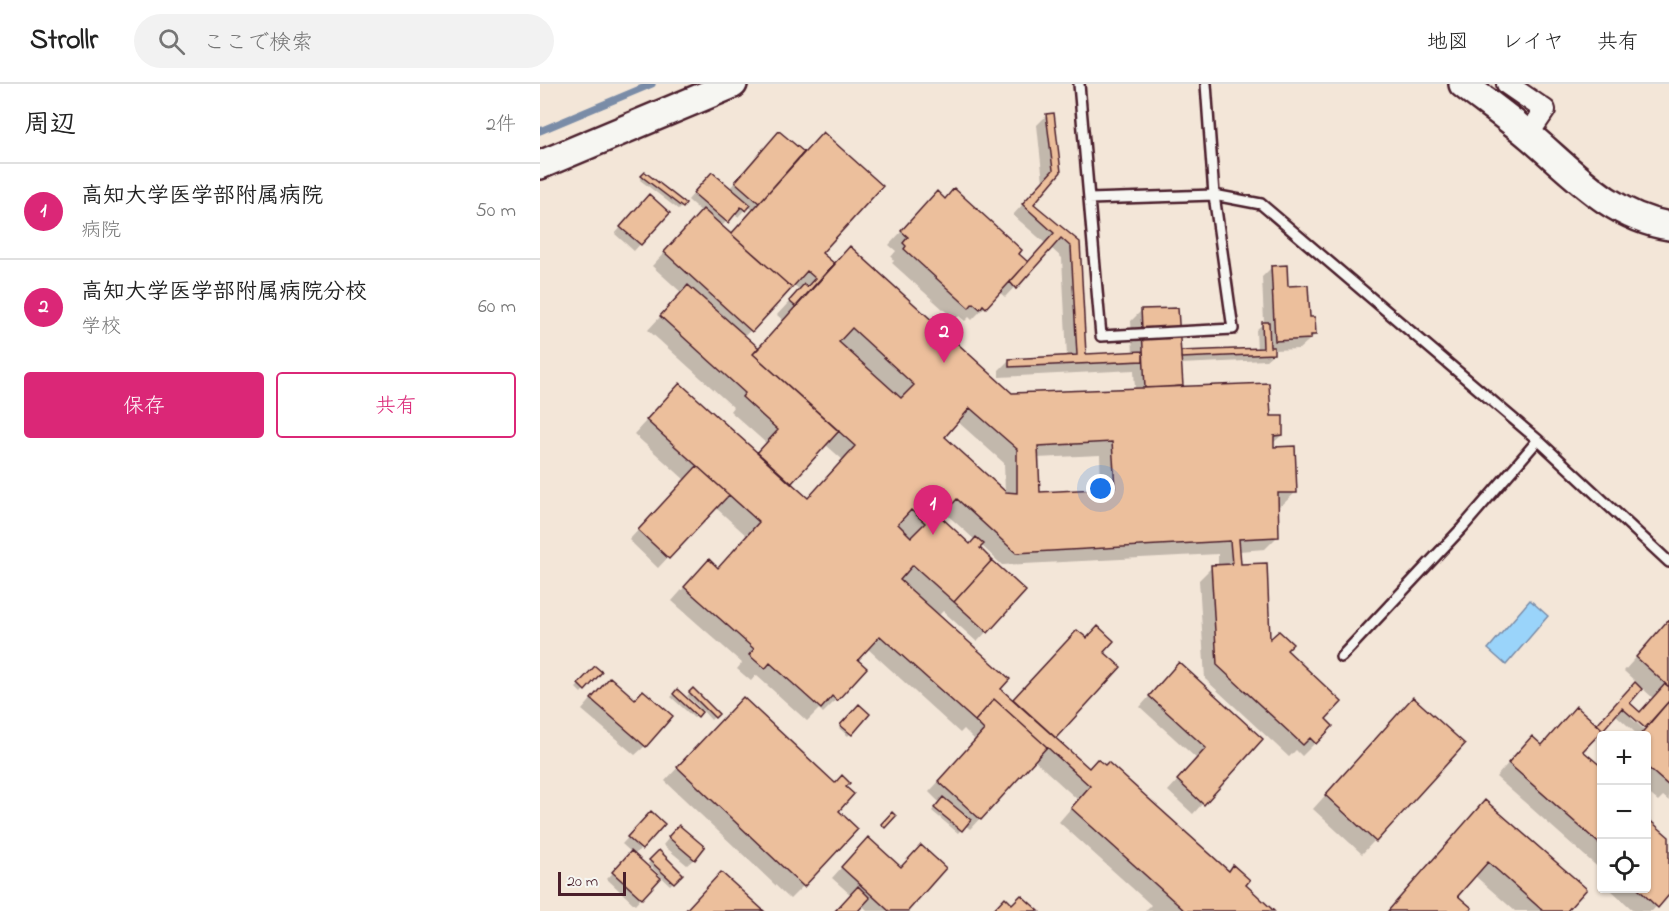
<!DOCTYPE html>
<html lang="ja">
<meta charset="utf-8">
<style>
body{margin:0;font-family:"Indie Flower","Klee One",sans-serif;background:#f2f2f2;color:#222}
.controls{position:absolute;right:18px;bottom:18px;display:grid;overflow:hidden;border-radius:6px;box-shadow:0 2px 4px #0004}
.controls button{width:54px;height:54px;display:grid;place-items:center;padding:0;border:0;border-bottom:2px solid #e0e0e0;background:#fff;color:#222;font:30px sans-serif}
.scale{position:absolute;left:18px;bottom:15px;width:68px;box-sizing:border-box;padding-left:6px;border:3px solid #4a1f2b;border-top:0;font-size:16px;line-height:21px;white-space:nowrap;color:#4a1f2b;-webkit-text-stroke:4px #f6f6f2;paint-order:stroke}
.you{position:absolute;left:561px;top:405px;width:21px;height:21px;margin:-15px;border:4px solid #fff;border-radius:50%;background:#1a73e8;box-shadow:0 0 0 9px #1a73e833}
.badge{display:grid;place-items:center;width:39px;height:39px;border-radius:50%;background:#db2777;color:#fff;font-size:20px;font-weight:700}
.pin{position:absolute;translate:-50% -50px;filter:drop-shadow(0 2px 3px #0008)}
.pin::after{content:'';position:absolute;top:32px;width:21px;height:18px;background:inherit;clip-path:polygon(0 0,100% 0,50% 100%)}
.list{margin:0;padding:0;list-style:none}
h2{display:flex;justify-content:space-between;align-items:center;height:78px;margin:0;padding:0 24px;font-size:26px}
h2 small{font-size:20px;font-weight:400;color:#767676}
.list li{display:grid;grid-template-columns:39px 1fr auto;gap:18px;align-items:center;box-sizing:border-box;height:96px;padding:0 24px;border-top:2px solid #e0e0e0}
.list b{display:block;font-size:22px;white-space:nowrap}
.list p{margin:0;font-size:20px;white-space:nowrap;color:#767676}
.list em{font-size:20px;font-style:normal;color:#767676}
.actions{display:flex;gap:12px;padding:18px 24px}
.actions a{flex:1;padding:14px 0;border:2px solid #db2777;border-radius:6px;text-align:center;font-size:21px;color:#db2777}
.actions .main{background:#db2777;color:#fff}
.icon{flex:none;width:33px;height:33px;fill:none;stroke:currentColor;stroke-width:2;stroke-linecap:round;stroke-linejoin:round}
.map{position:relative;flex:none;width:1129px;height:827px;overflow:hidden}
header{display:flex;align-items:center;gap:36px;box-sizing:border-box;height:84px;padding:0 30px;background:#fff;border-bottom:2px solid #e0e0e0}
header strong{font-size:28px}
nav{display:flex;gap:33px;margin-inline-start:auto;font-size:21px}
.search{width:420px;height:54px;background:#f2f2f2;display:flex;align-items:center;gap:15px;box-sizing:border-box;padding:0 21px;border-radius:33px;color:#767676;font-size:22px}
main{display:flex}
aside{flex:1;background:#fff}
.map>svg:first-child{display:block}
.water{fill:#9ad4fa;stroke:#7a8ca7;stroke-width:1.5}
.shadow{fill:#0003;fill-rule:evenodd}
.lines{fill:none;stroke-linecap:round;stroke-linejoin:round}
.stream{stroke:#7a8ca7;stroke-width:7}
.building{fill:#ecbf9c;stroke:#4a1f2b;stroke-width:1.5;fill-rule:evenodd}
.lane-casing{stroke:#4a1f2b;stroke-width:14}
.street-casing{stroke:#4a1f2b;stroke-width:24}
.secondary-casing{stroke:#4a1f2b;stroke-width:32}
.lane{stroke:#f6f6f2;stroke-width:9}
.street{stroke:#f6f6f2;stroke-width:20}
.secondary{stroke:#f6f6f2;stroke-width:27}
</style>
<header>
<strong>Strollr</strong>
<div class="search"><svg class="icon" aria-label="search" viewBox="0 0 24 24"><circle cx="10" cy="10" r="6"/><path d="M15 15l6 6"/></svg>ここで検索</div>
<nav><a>地図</a><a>レイヤ</a><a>共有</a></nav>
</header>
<main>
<aside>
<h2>周辺<small>2件</small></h2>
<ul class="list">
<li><span class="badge">1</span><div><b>高知大学医学部附属病院</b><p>病院</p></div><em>50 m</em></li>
<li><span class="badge">2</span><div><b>高知大学医学部附属病院分校</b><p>学校</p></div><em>60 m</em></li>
</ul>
<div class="actions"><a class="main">保存</a><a>共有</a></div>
</aside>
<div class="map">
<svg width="1129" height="827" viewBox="0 0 1129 827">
<rect width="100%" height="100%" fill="#f3e6d8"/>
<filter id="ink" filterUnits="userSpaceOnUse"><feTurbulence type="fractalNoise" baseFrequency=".0167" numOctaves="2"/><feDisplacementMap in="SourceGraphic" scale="12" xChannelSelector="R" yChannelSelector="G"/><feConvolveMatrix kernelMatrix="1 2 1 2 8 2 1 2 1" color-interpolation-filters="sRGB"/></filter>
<g filter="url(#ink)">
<path class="water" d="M990 516 1008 532 966 581 948 565Z"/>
<path class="shadow" d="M507 31 519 87 492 120 539 159 545 271 593 269 591 237 601 227 640 271 642 269 717 266 716 246 724 239 722 193 732 183 769 234 775 251 759 265 733 266V270L726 276 640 280 641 301 639 304 729 334 742 351 732 360 756 408 742 421 737 422 738 452 725 465 699 467V481L729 558 745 566 784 635 775 659 762 672 756 666 749 673 665 595 659 496 672 483 678 482V470L462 481 441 461 438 465 484 507 437 558 403 527 398 532 459 605 473 617 527 558 562 568 579 584 514 654 549 686 703 801 732 827H605L611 821 519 738 538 716 494 676 430 745 425 741 418 749 392 727 399 718 389 708 436 657 424 645 420 649 327 564 316 576 296 616 283 629 279 625 267 637 216 591 211 597 197 585 202 579 132 517 156 490 177 485 207 452 175 423 118 484 89 456 145 396 94 350 127 314 216 370 226 359 190 327 193 323 108 246 142 209 112 182 162 128 148 116 165 96 189 105 239 49 264 70 280 169 472 311 595 306 594 286 459 293V286L469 276 527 273 522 174 511 164 465 213 459 208 432 236 429 233 425 237 419 232 415 236 352 179 354 177 351 173 356 167 349 161 384 123 477 170 487 179 505 159 473 131 503 98 497 41ZM208 122 213 126 190 151 181 143 194 129 198 133ZM253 200 260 206 237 231 244 237 218 266 204 253ZM417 337 464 379 465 409 403 353ZM285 360 303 376 267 416 249 400ZM560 371 561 407 499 410 497 374ZM404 428 435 456 430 462 398 433Z
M102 93 144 120 139 126 100 96Z
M102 119 128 129 94 167 75 150Z
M1128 538 1129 717 1123 712 1118 717 1106 707V652H1099L1075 630 1041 667 1062 685V787L956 693 979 667 1001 662 1023 637 1056 642 1096 598 1084 587ZM1101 603 1113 614 1099 629 1088 619ZM1093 632 1111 647 1109 650 1091 634Z
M55 584 60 589 41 609 36 604Z
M629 590 721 655 653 730 628 707 657 675 600 623Z
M60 605 95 617 105 662 95 671 42 626Z
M153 606 177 630 171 636 162 626 154 634 131 613 137 607 157 625 159 623 147 612Z
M319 622 328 630 308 652 299 644Z
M190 628 295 700 304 703 297 727 263 802 250 815 125 697Z
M860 628 923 661 822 770 773 725Z
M945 718 1025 827H975L934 791 916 812 928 827H848Z
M111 729 100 765 94 771 119 794 95 821 67 795 92 769 82 760Z
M1106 735 1129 755V809L1112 827H1094L1069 804H1106Z
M133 749 154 775 147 781 123 761Z
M318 765 366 827H328L322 821 316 827H297L311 811 292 794Z
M119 768 141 790 130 801 108 780Z"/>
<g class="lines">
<path class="stream" d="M0 47 112 0"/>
</g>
<path class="building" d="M514 29 521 88 494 120 540 158 546 270 603 267V277L469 283V275L537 271 531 163 521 154 476 205 470 198 514 149 482 120 513 86 506 30Z
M239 47 264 68 219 119 195 98Z
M283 48 343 102 282 169 295 180 256 223 249 217 264 200 267 203 275 194 267 187 252 204 191 150Z
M105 88 146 120 143 124 101 92Z
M172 88 211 121 206 127 201 123 188 139 153 109Z
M414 104 482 166 479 170 488 178 446 224 443 221 440 225 433 219 429 224 364 165 366 162 363 159 368 153 361 147 397 107 405 115Z
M109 110 130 129 101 161 80 143Z
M163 125 252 204 212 248 124 168Z
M310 162 472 309 729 299 731 332H743V351L734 352V363L755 362 757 409H738L739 453 699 455 701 480 727 479 730 555 739 547 753 560 747 566 802 618 786 635 793 642 776 660 770 654 763 661 677 581 671 481 692 480 690 457 476 469 417 415 401 433 430 460 436 453 444 460 440 464 452 476 414 518 373 481 360 496 470 595 461 605 549 684 557 675 565 681 568 678 689 787 693 781 710 796 706 801 734 827H645L531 724 550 702 507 663 454 615 435 637 340 552 318 576 327 584 297 617 292 612 281 625 230 579 225 585 209 571 214 565 144 503 169 475 178 484 219 438 106 336 140 299 268 414 315 362 213 270ZM312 244 374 301 361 314 299 258ZM430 324 477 365V409L466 408 405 353ZM572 358 575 404 500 408 498 362ZM371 426 385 439 371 453 358 440Z
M747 181 748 202 768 201 770 233H775L776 251H771V255L735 257 731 182Z
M148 201 219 264 213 270 299 347 251 400 217 369 238 346 202 313 205 309 120 232Z
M638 224 643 302 605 304 601 225Z
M722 238H729L730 263H734V270L641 274V267L723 264Z
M157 382 189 411 129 475 98 446Z
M452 476 486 507 448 549 414 518Z
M1128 536 1129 537V603L1096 573Z
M558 542 574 557 564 568 581 583 516 654 473 615 537 546 547 554Z
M639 578 723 655 664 721 637 696 666 664 609 612Z
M55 582 62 588 45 607 38 600Z
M70 593 95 615 103 606 133 632 106 663 51 615Z
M1095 598 1102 605 1090 619 1100 628 1125 600 1129 603V617L1105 644 1082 624 1063 646 1057 640Z
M153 604 179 630 175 634 149 608Z
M137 605 162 628 158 633 133 610Z
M203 613 295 699 302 691 310 699 306 703 314 710 299 727 318 745 264 803 137 683Z
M873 613 925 660 836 758 785 711Z
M454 615 507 663 441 736 398 697 444 646 435 637Z
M1129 617V702L1106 682V652H1099Z
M319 620 330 630 312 651 300 641Z
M1036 622 1063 646 1043 667 1062 683V762L968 679 992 652 1002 661Z
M403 713 431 736 422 747 394 724Z
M945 716 1047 805 1027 827H1003L948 778 918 812 932 824 930 827H848Z
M111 727 125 740 102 766 87 753Z
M352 728 356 732 345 744 341 740Z
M1106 733 1129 753V811L1118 824 1097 804H1106Z
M139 741 165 763 155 776 128 753Z
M328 753 361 783 381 761 406 784 368 827H349L301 783Z
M119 766 143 790 134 799 109 776Z
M91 767 121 794 102 815 72 788Z
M181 788 224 827H145Z
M318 802 330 814 318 827H295Z
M481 811 499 827H452L465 813 472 820Z"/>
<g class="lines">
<g class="lane-casing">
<path id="lane" d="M539 0 561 252 693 245 674 111 666 0
M549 115 674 111 721 120 998 356 1129 478
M801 573 922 444 998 356"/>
</g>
<g class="street-casing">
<path id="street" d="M967 0 1005 26 988 51"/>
</g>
<g class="secondary-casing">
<path id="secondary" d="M923 0C946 18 970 35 992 54 1034 90 1072 133 1129 142
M0 81 193 0"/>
</g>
<use href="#lane" class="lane"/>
<use href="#street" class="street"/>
<use href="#secondary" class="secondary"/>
</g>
</g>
</svg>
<div class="controls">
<button>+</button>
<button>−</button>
<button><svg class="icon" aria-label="locate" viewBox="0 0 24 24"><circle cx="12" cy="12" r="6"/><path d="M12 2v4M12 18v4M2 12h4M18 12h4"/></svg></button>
</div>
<div class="scale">20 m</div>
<div class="you"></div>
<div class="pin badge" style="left:393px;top:451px">1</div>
<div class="pin badge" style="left:404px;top:279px">2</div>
</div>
</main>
